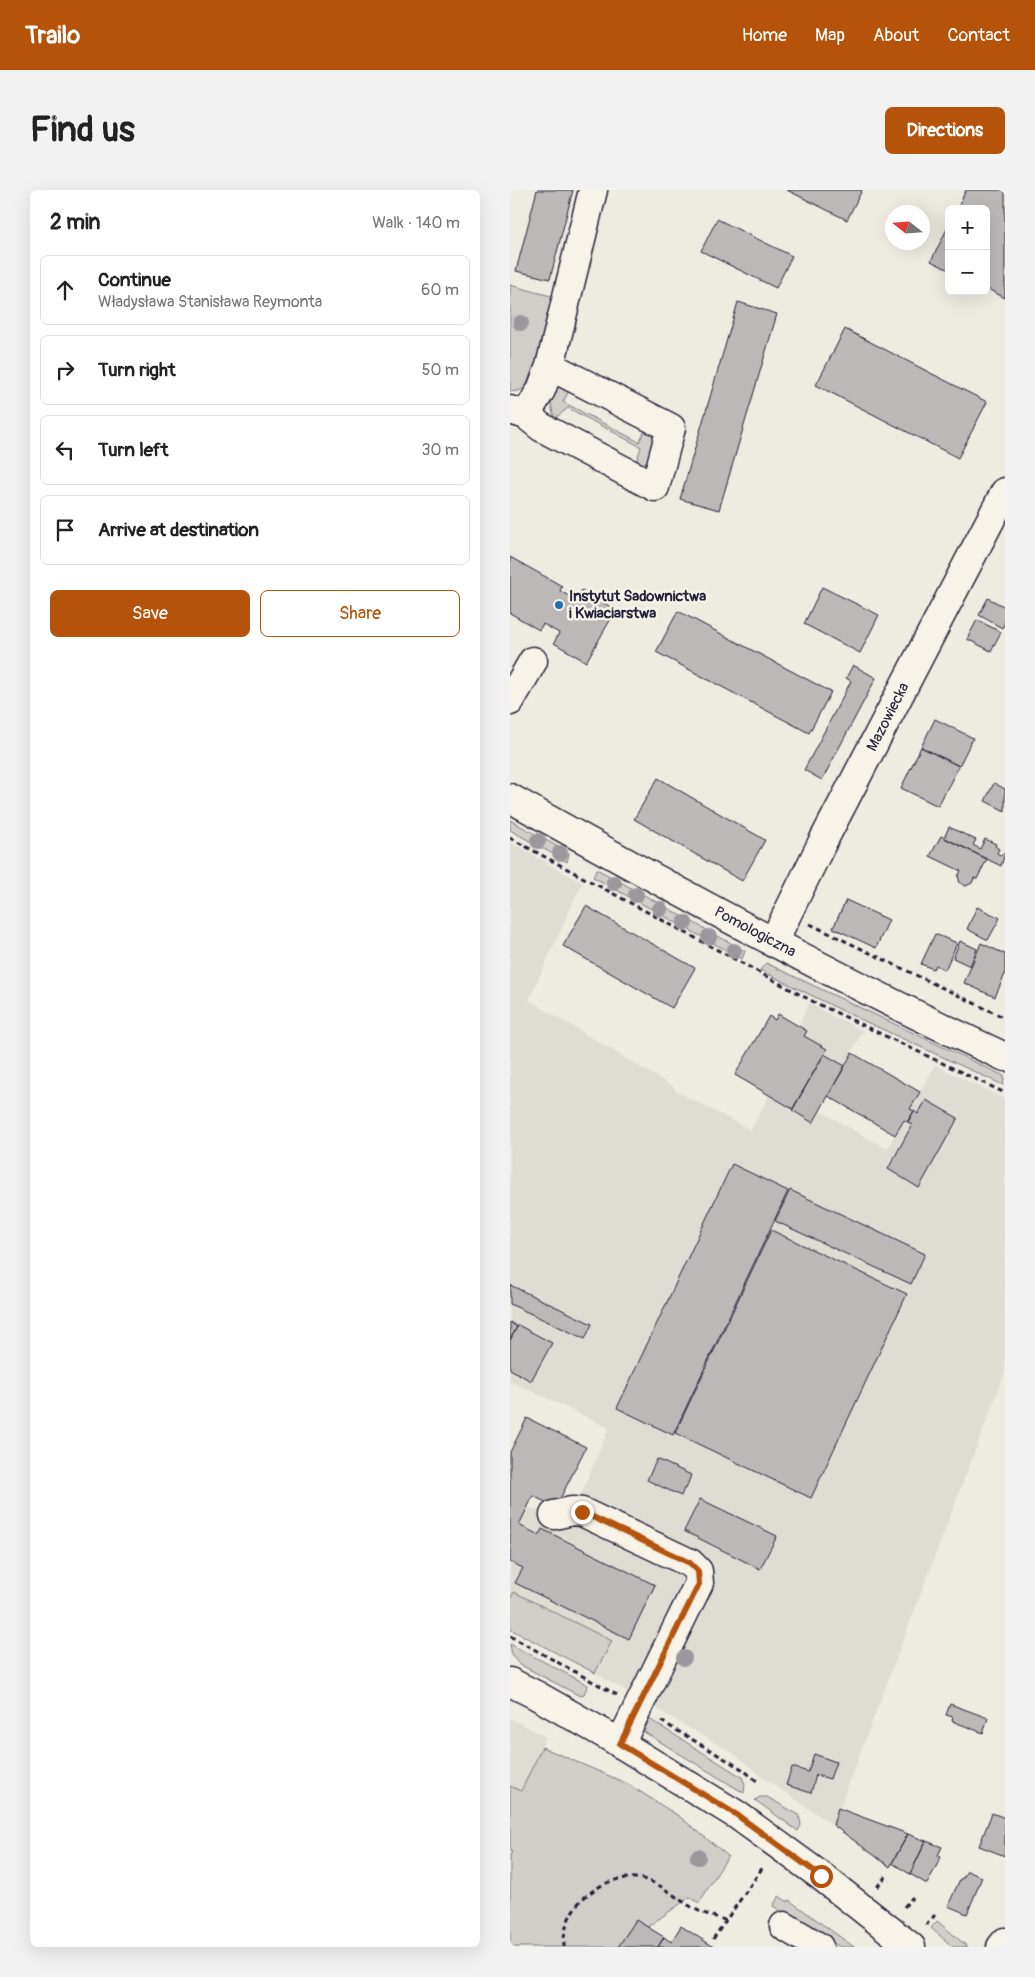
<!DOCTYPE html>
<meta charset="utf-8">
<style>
body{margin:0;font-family:Pangolin,sans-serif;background:#f2f2f2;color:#222}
.controls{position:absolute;right:15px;top:15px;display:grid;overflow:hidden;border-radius:8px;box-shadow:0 5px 20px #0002}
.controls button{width:45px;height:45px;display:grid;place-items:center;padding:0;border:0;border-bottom:1px solid #e0e0e0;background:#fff;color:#222;font:25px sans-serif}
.compass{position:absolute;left:375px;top:15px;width:45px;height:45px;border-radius:50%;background:#fff;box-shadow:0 5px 20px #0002;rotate:287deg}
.stop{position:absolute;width:15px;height:15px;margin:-11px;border:4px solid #b45309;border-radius:50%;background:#fff}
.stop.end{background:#b45309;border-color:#fff;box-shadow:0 1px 5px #0008}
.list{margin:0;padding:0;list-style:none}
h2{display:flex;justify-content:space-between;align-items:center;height:65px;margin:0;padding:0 20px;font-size:21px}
h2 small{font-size:16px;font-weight:400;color:#767676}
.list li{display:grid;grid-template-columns:32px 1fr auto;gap:15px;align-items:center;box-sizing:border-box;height:70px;margin:0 10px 10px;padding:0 10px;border:1px solid #e0e0e0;border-radius:8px}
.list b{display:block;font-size:19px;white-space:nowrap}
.list p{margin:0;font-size:16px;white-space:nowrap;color:#767676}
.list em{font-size:16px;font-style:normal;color:#767676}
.actions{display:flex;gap:10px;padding:15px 20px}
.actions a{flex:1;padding:11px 0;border:1px solid #b45309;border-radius:8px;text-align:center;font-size:18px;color:#b45309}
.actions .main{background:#b45309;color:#fff}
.icon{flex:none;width:28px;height:28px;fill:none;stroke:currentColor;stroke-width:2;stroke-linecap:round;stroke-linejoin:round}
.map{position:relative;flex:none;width:495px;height:1757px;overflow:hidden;border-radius:8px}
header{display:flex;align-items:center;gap:30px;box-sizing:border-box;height:70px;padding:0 25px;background:#b45309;color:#fff}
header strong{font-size:24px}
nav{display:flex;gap:28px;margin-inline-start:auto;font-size:18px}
.intro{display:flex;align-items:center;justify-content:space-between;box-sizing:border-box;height:120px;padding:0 30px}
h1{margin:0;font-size:35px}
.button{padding:12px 22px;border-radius:8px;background:#b45309;color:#fff;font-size:18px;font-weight:700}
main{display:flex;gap:30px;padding:0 30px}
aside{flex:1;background:#fff;border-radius:8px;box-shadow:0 5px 20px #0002}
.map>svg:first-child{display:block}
.built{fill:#dfdcd4}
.green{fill:#d1cdc9;stroke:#7a7882}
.building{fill:#bbb8b7;stroke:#22223b}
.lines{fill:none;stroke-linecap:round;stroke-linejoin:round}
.minor-casing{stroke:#22223b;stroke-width:31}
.path{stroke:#22223b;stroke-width:3;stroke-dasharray:5 4;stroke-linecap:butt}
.minor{stroke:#f7f3e8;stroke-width:28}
.tree{fill:#9b989d}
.route{stroke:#b45309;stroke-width:6}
.poi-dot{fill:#1f6fb2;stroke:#f7f3e8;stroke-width:2}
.labels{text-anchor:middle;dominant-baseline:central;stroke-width:5;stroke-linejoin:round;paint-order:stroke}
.poi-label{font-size:15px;font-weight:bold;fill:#22223b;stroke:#f7f3e8;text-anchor:start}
.street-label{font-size:15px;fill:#22223b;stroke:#f7f3e8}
</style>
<header>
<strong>Trailo</strong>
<nav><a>Home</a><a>Map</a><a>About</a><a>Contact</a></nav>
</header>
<div class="intro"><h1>Find us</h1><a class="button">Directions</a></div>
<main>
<aside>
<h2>2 min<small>Walk · 140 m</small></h2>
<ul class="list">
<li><svg class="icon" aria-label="ahead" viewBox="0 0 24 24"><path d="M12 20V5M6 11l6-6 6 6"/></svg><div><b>Continue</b><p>Władysława Stanisława Reymonta</p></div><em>60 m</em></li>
<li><svg class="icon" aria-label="right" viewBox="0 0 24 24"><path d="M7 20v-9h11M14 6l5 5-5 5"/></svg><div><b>Turn right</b></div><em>50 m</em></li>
<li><svg class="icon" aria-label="left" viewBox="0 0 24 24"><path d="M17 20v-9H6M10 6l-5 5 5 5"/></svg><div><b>Turn left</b></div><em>30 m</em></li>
<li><svg class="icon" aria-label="arrive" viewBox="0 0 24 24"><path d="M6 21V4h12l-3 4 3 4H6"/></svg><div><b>Arrive at destination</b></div></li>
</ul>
<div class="actions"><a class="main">Save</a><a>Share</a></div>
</aside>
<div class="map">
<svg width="495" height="1757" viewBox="0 0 495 1757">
<rect width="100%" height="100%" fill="#eeebe1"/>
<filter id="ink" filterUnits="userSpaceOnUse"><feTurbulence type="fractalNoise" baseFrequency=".02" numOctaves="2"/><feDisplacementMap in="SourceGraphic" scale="10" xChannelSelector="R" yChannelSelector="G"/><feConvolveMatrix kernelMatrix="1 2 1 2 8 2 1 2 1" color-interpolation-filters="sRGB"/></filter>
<g filter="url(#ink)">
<path class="built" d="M0 652 72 693 19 810 165 898 164 900 241 940 259 906 255 903 299 814 353 841 310 921 377 959 425 875 495 909V1182L323 1635 254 1588 224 1564 85 1483 0 1439V1353L18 1317 40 1327 63 1323 99 1238 0 1191Z
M0 1528 36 1547 11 1601 0 1596Z"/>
<path class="green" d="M0 95 48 108C43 129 30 209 0 201Z
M50 194 61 197 53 212 129 252 136 239 141 243 146 251 139 271 130 274 126 273 131 257 58 218 44 229 40 208 46 196Z
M0 630 59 663 57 672 0 640Z
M87 679 235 761 232 769 83 687Z
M256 773 494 886 493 895 337 823 250 780Z
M4 1402 102 1451 85 1483 0 1439V1409Z
M0 1454 78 1495 74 1504 70 1506 9 1474 2 1465Z
M139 1529 232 1587 235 1594 234 1603 134 1542Z
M32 1557 118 1594 170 1627 218 1666 189 1713 180 1707 109 1757H0V1666L2 1661H0V1596L11 1601Z
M250 1607H257L289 1625 291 1635 288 1641 245 1610Z
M269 1706 278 1712 279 1710 344 1757H330L263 1716Z
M427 1731 458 1757H443L421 1738Z"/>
<path class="building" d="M27 0H63L40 89 6 81Z
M277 0H352L337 30Z
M456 0H495V108L476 98V19H447Z
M207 29 282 66 266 98 191 61Z
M439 35V80L421 71Z
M228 112 267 124 209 320 170 309Z
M335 139 477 212 448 268 306 195Z
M0 367 52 396 50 401 66 410 72 400 106 420 76 472 44 453 49 443 33 434 29 440 0 423Z
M312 397 369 425 350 463 294 434Z
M478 408 495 417V433L492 438 469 425Z
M168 421 321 502 299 543 146 462Z
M467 430 491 442 481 461 457 449Z
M343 475 366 488 312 590 294 580 341 491 336 488Z
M425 529 463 548 449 576 411 557Z
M411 557 449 576 428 616 391 598Z
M148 588 255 650 232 691 124 629Z
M484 593 495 599V621L475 611Z
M439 637 466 650 463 655 470 659 475 649 486 654 485 656 489 659 487 663 491 666 493 663 495 664 491 676 434 648Z
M431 646 477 669 467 689 464 688 462 693 456 696 450 693 448 686 451 681 420 666Z
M336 710 379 730 366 758 323 738Z
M76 716 185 778 162 818 53 756Z
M467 717 490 728 478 750 457 739Z
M425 744 447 753 435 780 426 775 423 779 411 774Z
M450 751 467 759 460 776 443 768Z
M471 753 495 764V784L485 807 454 793Z
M268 824 297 841 294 846 317 859 283 919 225 885 259 826 265 830Z
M342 863 410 902 400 919 404 921 397 932 394 930 385 945 318 906Z
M314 864 335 876 303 933 282 920Z
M416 910 448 928 409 998 378 979 402 935 398 932 404 921 408 924Z
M222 974 278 1001 163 1245 107 1218Z
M280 1000 415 1064 401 1094 265 1031Z
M261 1040 397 1104 301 1308 165 1243Z
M0 1095 82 1134 75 1149 0 1114Z
M0 1132 7 1137 0 1150Z
M8 1135 42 1153 21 1191 0 1179V1150Z
M17 1228 76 1257 46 1317 23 1306 9 1335 29 1345 32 1339 145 1395 119 1449 5 1393 13 1378 0 1372V1262Z
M147 1269 181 1285 176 1299 174 1298 171 1306 137 1290Z
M190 1309 267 1346 250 1379 174 1341Z
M440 1514 478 1528 473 1543 442 1531 443 1527 436 1525Z
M304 1564 326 1572 320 1589 306 1585 301 1603 276 1595 282 1577 298 1582Z
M328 1618 398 1644 380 1677 323 1635Z
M482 1623 495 1628V1666L469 1656Z
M398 1644 416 1651 400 1684 382 1673Z
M416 1651 432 1657 428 1665 431 1667 417 1694 400 1684Z
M457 1681 472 1687 457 1724 438 1716 450 1689 453 1688Z
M126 1730 154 1747 148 1757H108Z
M171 1736 204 1757H148L154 1747 161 1752Z"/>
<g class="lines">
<g class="minor-casing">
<path id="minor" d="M0 220 16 225 31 200 40 176 83 0
M16 225 31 237 145 297 161 238 40 176
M0 511 23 471
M0 608C163 699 326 789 495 867
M263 753 311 655 495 302
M44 1325 62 1321 72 1322 180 1373 188 1381 189 1393 110 1554
M0 1492 26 1505 98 1546 227 1625 311 1686 401 1757
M274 1736 309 1757
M491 1757 495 1752"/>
</g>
<path class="path" d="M0 648 304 812 495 903
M300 734 495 828
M0 1446 107 1505
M151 1531 232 1579 247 1591
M367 1697 376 1686
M394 1717 403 1707
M416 1735 425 1725
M203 1749 253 1677
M54 1757C53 1737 61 1718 76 1706 96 1689 123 1681 148 1695 161 1702 173 1713 187 1720 196 1725 206 1726 216 1731"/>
<use href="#minor" class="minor"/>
</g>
<g class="tree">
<circle cx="11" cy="133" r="8"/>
<circle cx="28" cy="651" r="8"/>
<circle cx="50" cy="663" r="8"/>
<circle cx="104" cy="693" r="8"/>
<circle cx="126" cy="705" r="8"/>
<circle cx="150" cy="719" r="8"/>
<circle cx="175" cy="733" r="8"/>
<circle cx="199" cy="747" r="8"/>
<circle cx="224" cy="761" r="8"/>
<circle cx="174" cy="1468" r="8"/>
<circle cx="188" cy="1667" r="8"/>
</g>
</g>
<g class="lines" filter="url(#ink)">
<path class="route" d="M72 1322 180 1373 188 1381 189 1394 110 1554 227 1625 311 1686"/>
</g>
<circle class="poi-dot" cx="49" cy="415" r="5"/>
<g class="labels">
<g class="poi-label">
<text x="59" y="406">Instytut Sadownictwa<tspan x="59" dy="17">i Kwiaciarstwa</tspan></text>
</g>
<g class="street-label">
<text transform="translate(378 527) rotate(-63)">Mazowiecka</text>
<text transform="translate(245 742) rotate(28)">Pomologiczna</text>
</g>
</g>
</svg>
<div class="controls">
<button>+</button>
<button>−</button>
</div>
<svg class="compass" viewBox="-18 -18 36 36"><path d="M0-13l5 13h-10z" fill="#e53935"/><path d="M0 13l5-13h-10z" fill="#767676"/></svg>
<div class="stop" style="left:311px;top:1686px"></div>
<div class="stop end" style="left:72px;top:1322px"></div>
</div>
</main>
